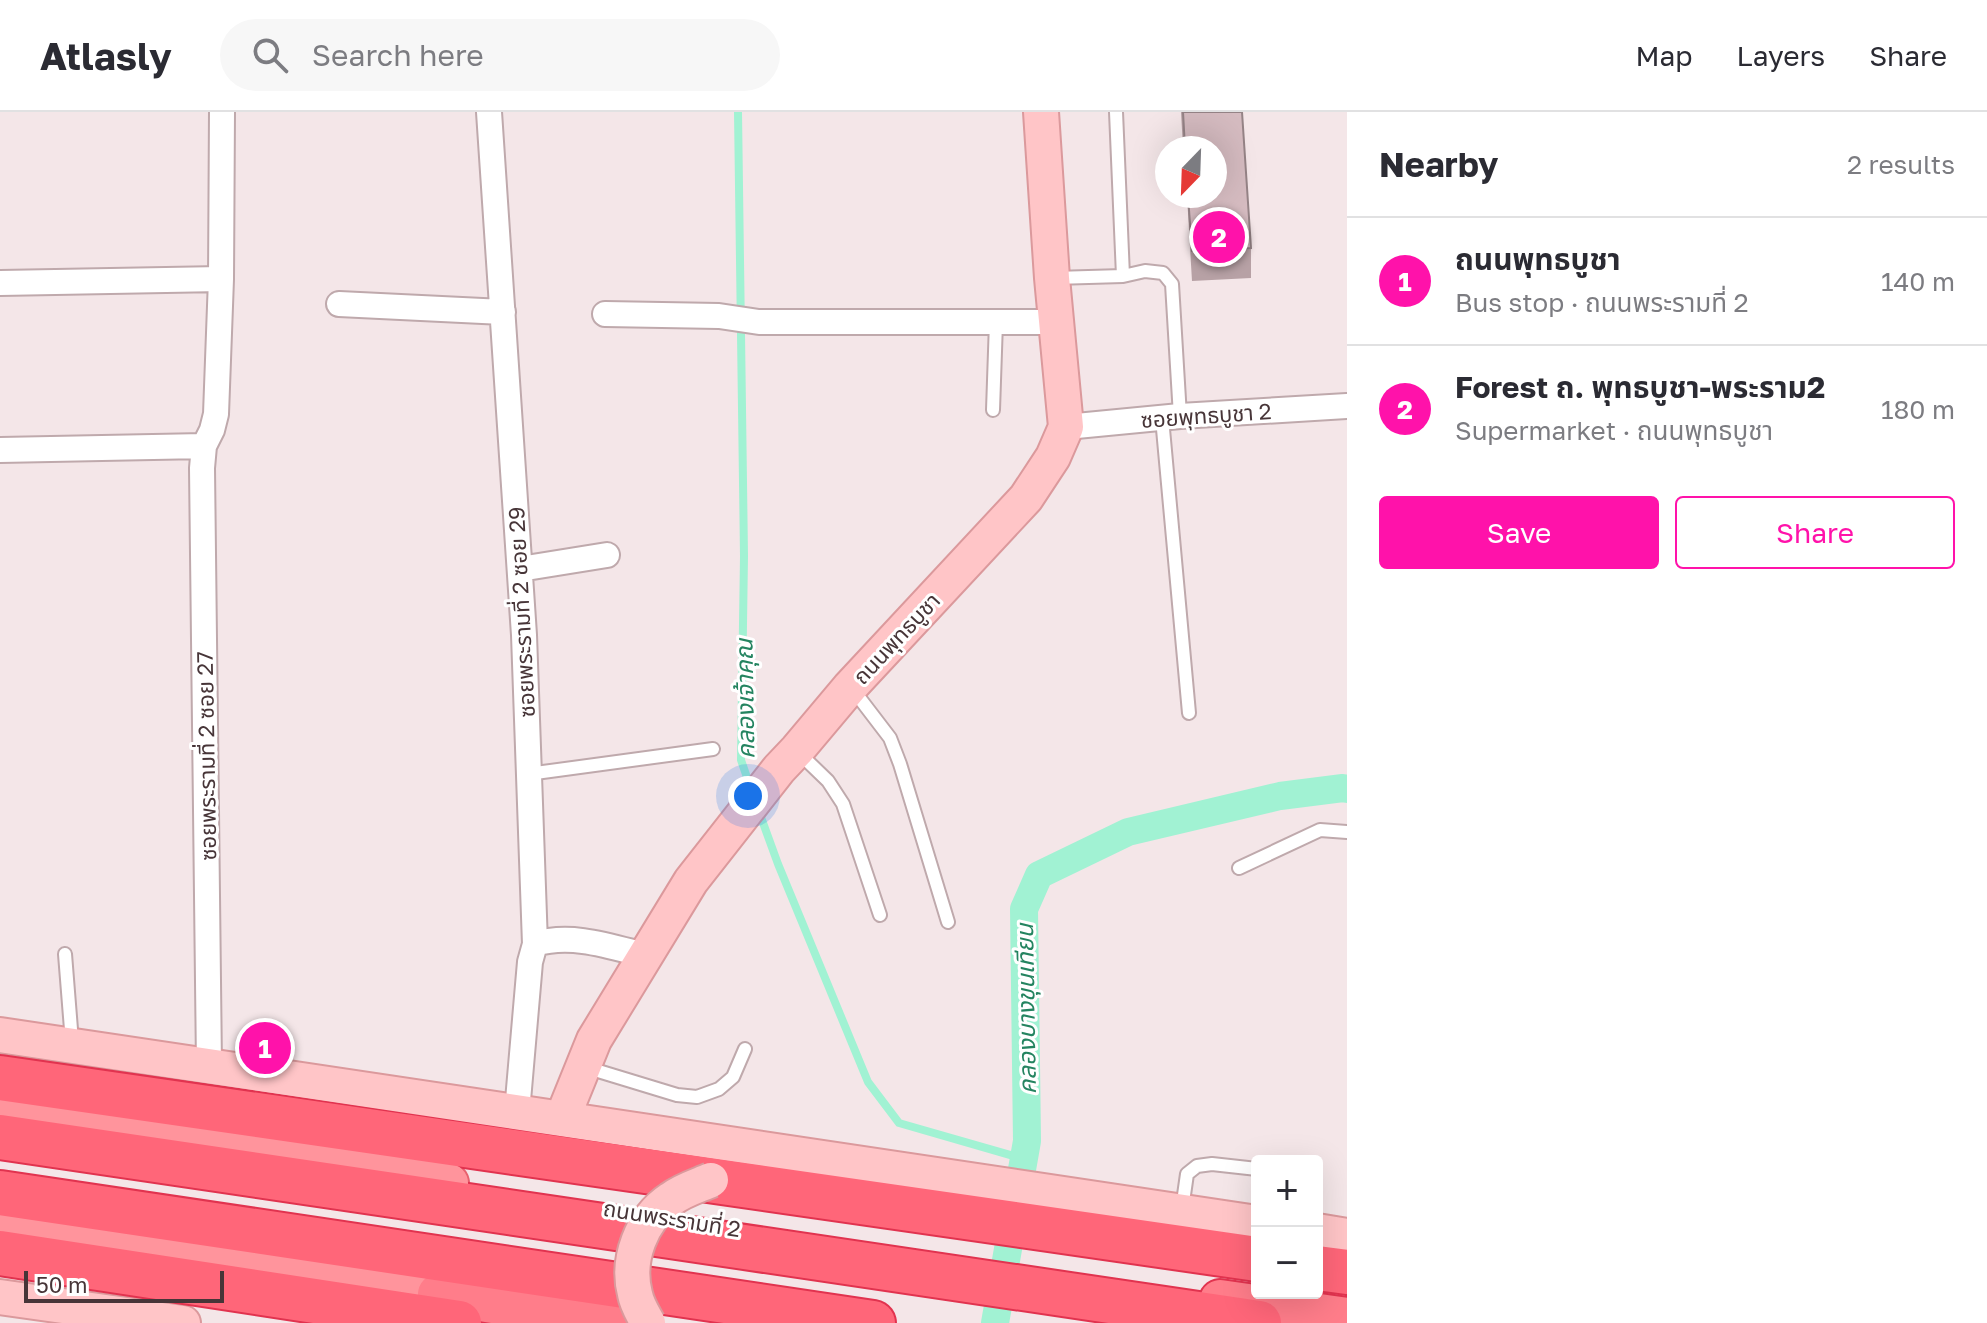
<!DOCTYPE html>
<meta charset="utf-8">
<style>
body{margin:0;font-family:"Golos Text","Noto Sans Thai",sans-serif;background:#f7f7f7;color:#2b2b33}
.controls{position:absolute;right:24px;bottom:24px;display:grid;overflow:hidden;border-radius:8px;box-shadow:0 8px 32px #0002}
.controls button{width:72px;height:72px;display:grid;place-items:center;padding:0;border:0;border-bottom:2px solid #e1e1e2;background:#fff;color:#2b2b33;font:40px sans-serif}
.compass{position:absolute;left:1155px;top:24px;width:72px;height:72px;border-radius:50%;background:#fff;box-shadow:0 8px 32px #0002;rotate:203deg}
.scale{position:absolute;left:24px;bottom:20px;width:200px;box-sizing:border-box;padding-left:8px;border:4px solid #473538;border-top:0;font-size:22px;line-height:28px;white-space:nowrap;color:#473538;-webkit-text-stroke:6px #fff;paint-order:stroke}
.you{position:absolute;left:748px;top:684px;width:28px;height:28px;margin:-20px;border:6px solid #fff;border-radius:50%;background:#1a73e8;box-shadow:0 0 0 12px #1a73e833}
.badge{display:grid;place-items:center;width:52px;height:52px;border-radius:50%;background:#ff12aa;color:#fff;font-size:26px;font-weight:700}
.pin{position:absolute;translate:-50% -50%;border:4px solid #fff;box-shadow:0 2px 8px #0006}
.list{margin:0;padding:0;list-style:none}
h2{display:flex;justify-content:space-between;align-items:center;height:104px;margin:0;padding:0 32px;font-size:34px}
h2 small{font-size:26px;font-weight:400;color:#7c7c81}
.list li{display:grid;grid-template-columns:52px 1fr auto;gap:24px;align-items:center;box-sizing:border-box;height:128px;padding:0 32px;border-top:2px solid #e1e1e2}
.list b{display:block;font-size:30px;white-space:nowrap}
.list p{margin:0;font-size:26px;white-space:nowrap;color:#7c7c81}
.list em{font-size:26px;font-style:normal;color:#7c7c81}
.actions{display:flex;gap:16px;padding:24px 32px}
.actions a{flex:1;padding:18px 0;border:2px solid #ff12aa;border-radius:8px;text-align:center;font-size:28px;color:#ff12aa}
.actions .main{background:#ff12aa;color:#fff}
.icon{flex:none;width:44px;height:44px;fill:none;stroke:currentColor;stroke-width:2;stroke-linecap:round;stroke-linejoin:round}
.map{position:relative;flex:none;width:1347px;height:1211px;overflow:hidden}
header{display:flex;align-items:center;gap:48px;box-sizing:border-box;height:112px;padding:0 40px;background:#fff;border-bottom:2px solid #e1e1e2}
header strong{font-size:38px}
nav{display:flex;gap:44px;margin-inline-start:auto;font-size:28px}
.search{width:560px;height:72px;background:#f7f7f7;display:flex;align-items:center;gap:20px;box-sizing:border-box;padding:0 28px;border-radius:44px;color:#7c7c81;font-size:30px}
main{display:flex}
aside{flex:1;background:#fff}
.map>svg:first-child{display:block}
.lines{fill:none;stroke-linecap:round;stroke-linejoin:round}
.stream{stroke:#a1f2d3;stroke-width:8}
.canal{stroke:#a1f2d3;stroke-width:28}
.service-casing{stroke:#bfa9ac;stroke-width:16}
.minor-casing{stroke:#bfa9ac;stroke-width:28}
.secondary-casing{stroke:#db999c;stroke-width:38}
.primary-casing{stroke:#e7616e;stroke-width:42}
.trunk-casing{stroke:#e1334f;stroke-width:44}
.motorway-casing{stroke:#e1334f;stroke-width:48}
.service{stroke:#fff;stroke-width:12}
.minor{stroke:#fff;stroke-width:24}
.secondary{stroke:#ffc5c7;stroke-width:34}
.primary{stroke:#ff949c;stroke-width:38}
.trunk{stroke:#ff7d8a;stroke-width:40}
.motorway{stroke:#ff6679;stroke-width:44}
.secondary-bridge-casing{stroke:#db999c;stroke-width:38;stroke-linecap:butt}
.secondary-bridge{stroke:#ffc5c7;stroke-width:34}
.wall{fill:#b7a1a5}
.building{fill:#d5bbc0;stroke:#958386;stroke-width:2}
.labels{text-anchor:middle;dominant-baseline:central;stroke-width:6;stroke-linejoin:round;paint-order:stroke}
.street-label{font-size:22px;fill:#473538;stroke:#fff}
.water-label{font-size:24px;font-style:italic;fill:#248460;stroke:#fff}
</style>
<header>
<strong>Atlasly</strong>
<div class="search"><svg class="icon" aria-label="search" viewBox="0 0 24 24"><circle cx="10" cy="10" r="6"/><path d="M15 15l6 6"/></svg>Search here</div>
<nav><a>Map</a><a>Layers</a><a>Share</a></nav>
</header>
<main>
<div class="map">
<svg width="1347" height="1211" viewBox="0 0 1347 1211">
<rect width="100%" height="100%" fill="#f4e6e8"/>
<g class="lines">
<path class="stream" d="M738 0 744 444 741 648 751 677
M758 697 778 752 868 970 899 1011 1024 1047"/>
<path class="canal" d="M995 1211 1027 1029 1024 797 1039 763 1128 720 1280 684 1343 676 1347 677"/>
<g class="service-casing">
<path id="service" d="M1123 164 1145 159 1163 161 1172 172 1180 304
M1054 166 1123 164 1116 0
M993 298 996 210
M1162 306 1189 601
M851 575 890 626 900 652 948 810
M799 641 828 669 843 692 880 803
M528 662 713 637
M1239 756 1320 718 1347 720
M65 842 72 930
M585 955 677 983 697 985 719 977 733 965 745 937
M1182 1097 1187 1062 1197 1054 1212 1052 1257 1057"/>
</g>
<g class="minor-casing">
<path id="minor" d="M489 0 524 523 535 832 530 850 517 1000
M0 171 221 167
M339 192 503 200
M605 202 719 204 759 210H1056
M1066 315 1180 304 1347 294
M0 338 204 334
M520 457 607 443
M535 832C571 821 609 834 644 843
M209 954 202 356 204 334 212 318 216 302 221 167 222 0"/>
</g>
<g class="secondary-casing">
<path id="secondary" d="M0 923 1257 1111
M562 1007 594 928 691 769 779 657 797 638 850 575 1026 386 1053 345 1066 315 1052 166 1041 0
M1317 1119 1347 1124
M0 1185 183 1211"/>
</g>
<g class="primary-casing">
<path id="primary" d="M0 986 449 1071
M0 1115 438 1182"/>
</g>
<g class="trunk-casing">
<path id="trunk" d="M438 1182 614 1211
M1220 1188 1347 1206"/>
</g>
<g class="motorway-casing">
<path id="motorway" d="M0 966 1257 1147
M0 1025 1259 1211
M0 1081 873 1211
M0 1141 459 1211
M1317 1156 1347 1160"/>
</g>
<use href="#service" class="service"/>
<use href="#minor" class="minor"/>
<use href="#secondary" class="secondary"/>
<use href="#primary" class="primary"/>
<use href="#trunk" class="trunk"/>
<use href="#motorway" class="motorway"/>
<g class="secondary-bridge-casing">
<path id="secondary-bridge" d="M648 1211C643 1202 637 1193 635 1182 626 1148 641 1107 671 1087 683 1078 697 1074 711 1068"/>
</g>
<use href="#secondary-bridge" class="secondary-bridge"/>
</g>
<path class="wall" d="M1181 0H1242L1251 136V166L1192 169 1187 84H1215V36H1183Z"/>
<path class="building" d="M1183 0H1242L1251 136 1192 139 1188 84H1215V36H1185Z"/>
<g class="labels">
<g class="street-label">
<text transform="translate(1206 303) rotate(-4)">ซอยพุทธบูชา 2</text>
<text transform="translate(521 500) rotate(-93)">ซอยพระรามที่ 2 ซอย 29</text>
<text transform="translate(896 526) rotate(-47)">ถนนพุทธบูชา</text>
<text transform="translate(206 644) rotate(-91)">ซอยพระรามที่ 2 ซอย 27</text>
<text transform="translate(672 1106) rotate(9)">ถนนพระรามที่ 2</text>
</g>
<g class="water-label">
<text transform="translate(744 587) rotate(-91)">คลองเจ้าคุณ</text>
<text transform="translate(1025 897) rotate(-91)">คลองบางขุนเทียน</text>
</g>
</g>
</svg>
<div class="controls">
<button>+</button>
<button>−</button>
</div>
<svg class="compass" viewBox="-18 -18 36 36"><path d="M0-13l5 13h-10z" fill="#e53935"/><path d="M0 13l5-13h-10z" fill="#7c7c81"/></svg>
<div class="scale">50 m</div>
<div class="you"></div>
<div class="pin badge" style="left:265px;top:936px">1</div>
<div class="pin badge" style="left:1219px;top:125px">2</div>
</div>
<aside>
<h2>Nearby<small>2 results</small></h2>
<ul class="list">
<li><span class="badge">1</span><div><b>ถนนพุทธบูชา</b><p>Bus stop · ถนนพระรามที่ 2</p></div><em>140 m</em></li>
<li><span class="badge">2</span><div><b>Forest ถ. พุทธบูชา-พระราม2</b><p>Supermarket · ถนนพุทธบูชา</p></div><em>180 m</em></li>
</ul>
<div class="actions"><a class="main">Save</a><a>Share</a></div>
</aside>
</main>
